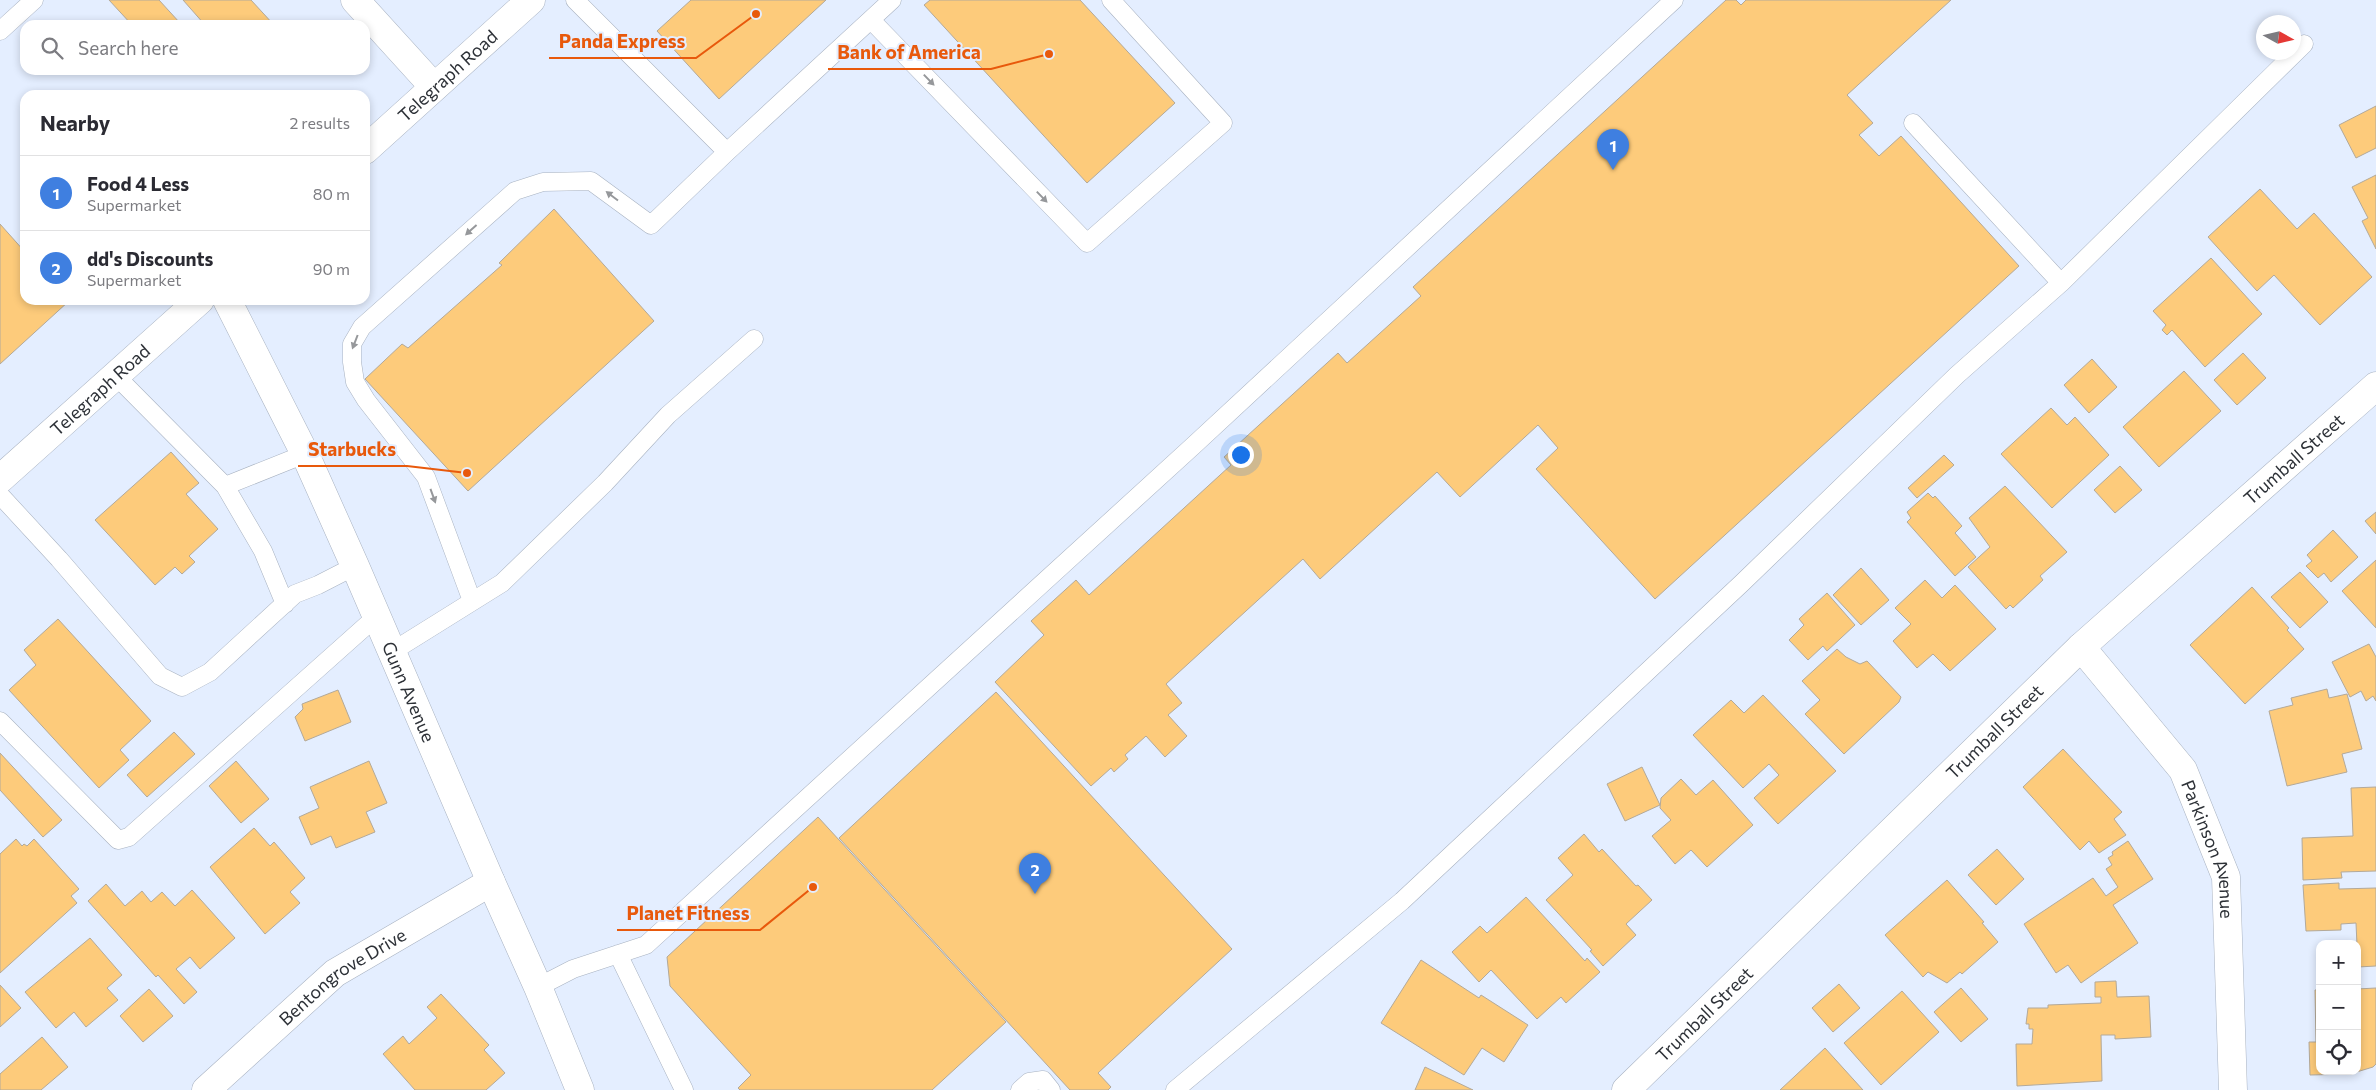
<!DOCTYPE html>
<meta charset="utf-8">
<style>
body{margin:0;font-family:Commissioner,sans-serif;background:#f2f2f3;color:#2b2b33}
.controls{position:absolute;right:15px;bottom:15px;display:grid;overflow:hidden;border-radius:10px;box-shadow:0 2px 8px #0003}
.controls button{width:45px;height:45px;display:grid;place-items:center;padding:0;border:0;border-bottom:1px solid #e1e1e2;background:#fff;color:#2b2b33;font:25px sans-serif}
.compass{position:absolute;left:2256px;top:15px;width:45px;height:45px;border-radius:50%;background:#fff;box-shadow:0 2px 8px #0003;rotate:98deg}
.you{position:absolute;left:1240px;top:454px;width:18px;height:18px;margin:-12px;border:4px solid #fff;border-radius:50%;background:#1a73e8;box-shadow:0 0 0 8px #1a73e833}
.badge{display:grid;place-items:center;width:32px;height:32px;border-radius:50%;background:#b45309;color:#fff;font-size:16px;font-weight:700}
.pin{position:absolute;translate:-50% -41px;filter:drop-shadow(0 1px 2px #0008)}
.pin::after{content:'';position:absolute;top:26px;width:18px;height:15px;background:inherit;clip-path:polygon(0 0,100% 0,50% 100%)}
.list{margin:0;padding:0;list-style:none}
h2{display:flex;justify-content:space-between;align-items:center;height:65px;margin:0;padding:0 20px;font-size:21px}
h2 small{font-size:16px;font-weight:400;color:#7c7c81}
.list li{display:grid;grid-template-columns:32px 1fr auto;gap:15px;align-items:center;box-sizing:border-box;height:75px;padding:0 20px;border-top:1px solid #e1e1e2}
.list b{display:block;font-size:19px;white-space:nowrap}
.list p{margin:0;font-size:16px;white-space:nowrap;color:#7c7c81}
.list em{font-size:16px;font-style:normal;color:#7c7c81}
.icon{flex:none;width:28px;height:28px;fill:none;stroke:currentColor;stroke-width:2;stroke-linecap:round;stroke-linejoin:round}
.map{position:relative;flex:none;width:2376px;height:1090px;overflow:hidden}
.search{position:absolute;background:#fff;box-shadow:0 2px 8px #0003;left:20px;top:20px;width:350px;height:55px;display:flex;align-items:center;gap:12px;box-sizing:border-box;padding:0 18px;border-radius:15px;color:#7c7c81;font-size:19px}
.panel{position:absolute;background:#fff;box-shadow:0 2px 8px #0003;left:20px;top:90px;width:350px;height:215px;border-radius:15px}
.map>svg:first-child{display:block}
.building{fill:#fdcb7b;stroke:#b3a999}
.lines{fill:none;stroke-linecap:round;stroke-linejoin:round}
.lane-casing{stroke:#a8b2c1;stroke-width:19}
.street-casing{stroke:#a8b2c1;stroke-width:29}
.secondary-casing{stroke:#a8b2c1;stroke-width:29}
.primary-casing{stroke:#a8b2c1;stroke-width:29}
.lane{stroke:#fff;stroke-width:18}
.street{stroke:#fff;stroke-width:28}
.secondary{stroke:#fff;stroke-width:28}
.primary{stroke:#fff;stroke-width:28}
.oneway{fill:#96989b}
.labels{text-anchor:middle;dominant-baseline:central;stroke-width:4;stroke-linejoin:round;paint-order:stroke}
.street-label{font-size:18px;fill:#2d3137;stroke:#e4eeff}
.leader{fill:none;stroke:#e8590c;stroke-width:2}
.callout-dot{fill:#e8590c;stroke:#e4eeff;stroke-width:2}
.callout-label{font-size:19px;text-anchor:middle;font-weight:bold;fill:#e8590c;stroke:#e4eeff;stroke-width:4;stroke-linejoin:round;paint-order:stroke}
</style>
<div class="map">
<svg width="2376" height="1090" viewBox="0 0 2376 1090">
<rect width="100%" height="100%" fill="#e4eeff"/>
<path class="building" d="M109 0H159L180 23 178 25H132Z
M183 0H251L274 25H205Z
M691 0H826L719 99 657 31Z
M930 0H1080L1175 103 1087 183 924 5Z
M1726 0H1736L1741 5 1746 0H1951L1847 95 1873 123 1859 135 1879 156 1901 136 2019 266 1655 599 1536 469 1558 448 1538 425 1460 497 1437 472 1320 579 1303 559 1166 684 1182 703 1168 715 1187 736 1165 757 1146 736 1125 755 1128 759 1114 772 1111 768 1091 786 995 682 1044 635 1031 621 1076 580 1089 595 1231 465 1224 457 1338 353 1347 363 1421 296 1413 287Z
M2376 106V148L2356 158 2339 125Z
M2376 175V249L2362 221 2368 218 2352 187Z
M2260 189 2297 229 2314 213 2372 277 2320 325 2274 275 2257 291 2208 237Z
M554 209 654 321 468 491 365 379 402 344 408 348 502 265 499 263Z
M0 224 25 252V300L69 301 0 364Z
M2211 258 2262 314 2205 367 2172 330 2167 335 2162 330 2166 325 2153 311Z
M2243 353 2266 378 2237 405 2214 380Z
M2092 359 2117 387 2089 413 2064 385Z
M2184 371 2221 411 2159 467 2123 427Z
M2051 408 2067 425 2075 417 2109 455 2052 508 2001 454Z
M171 452 199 483 186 494 218 529 189 556 195 562 182 574 175 567 155 585 95 520Z
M1944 455 1954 465 1917 498 1908 488Z
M2120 466 2142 490 2115 513 2094 490Z
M2005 486 2067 552 2040 576 2043 580 2013 608 2010 605 2006 609 1968 567 1990 547 1969 518Z
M1928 493 1933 498 1935 496 1962 526 1955 533 1976 557 1955 576 1907 522 1911 518 1907 512Z
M2376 512V534L2365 521Z
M2333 530 2358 557 2331 582 2324 573 2318 578 2306 566 2312 561 2307 555Z
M2376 560V628L2342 591Z
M1861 568 1889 600 1861 625 1833 595Z
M2300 572 2328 602 2300 628 2271 597Z
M1925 580 1942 598 1955 585 1996 629 1950 671 1933 654 1917 668 1893 641 1911 624 1895 608Z
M2252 587 2289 628 2287 630 2304 649 2245 704 2190 645Z
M1827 593 1855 625 1827 651 1823 646 1808 660 1789 640 1804 625 1799 619Z
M58 619 151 721 120 750 129 760 99 788 9 690 36 665 24 650Z
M2369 644 2376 657V701L2373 696 2366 701 2361 691 2350 697 2332 662Z
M1837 649 1846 657 1860 664 1867 661 1901 697 1899 702 1844 754 1805 714 1820 700 1802 681Z
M2327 689 2329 698 2347 694 2362 749 2342 754 2347 772 2287 786 2269 711 2293 705 2291 698Z
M338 690 351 722 305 741 295 717 303 709 302 704Z
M996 692 1232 949 1098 1073 1111 1087 1108 1090H1070L839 838Z
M1763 695 1836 771 1778 824 1754 798 1779 775 1769 764 1743 788 1693 735 1731 700 1744 713Z
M174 732 195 754 147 797 127 775Z
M2063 749 2122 812 2114 819 2126 835 2099 853 2089 841 2080 850 2023 787Z
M0 753 62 820 43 837 0 790Z
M236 761 269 799 241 823 209 786Z
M369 761 387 803 366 812 375 832 336 848 331 836 311 845 299 817 319 808 310 787Z
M1642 767 1660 805 1625 821 1607 784Z
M1681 779 1696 795 1713 780 1753 825 1707 867 1691 850 1675 864 1652 836 1671 820 1660 808 1661 798Z
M2376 787V871L2341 872 2342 878 2303 880 2302 838 2353 836 2351 788Z
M818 817 1006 1022 932 1090H740L738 1088 751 1075 670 986 667 957Z
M254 828 270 846 274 842 305 878 290 892 300 903 265 934 210 867Z
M1584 834 1599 852 1602 849 1636 886 1638 885 1652 900 1626 924 1636 935 1603 966 1590 951 1592 950 1546 900 1573 875 1558 858Z
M16 839 22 846 24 844 27 846 34 839 79 889 71 896 77 903 0 973V854Z
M2128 841 2153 879 2113 905 2138 943 2081 983 2068 965 2056 973 2024 924 2093 878 2106 896 2118 887 2106 869 2112 865 2108 858 2113 855 2112 852Z
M1997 849 2024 879 1996 905 1968 875Z
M1947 880 1984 922 1982 923 1998 942 1962 974 1960 972 1947 983 1928 972 1923 977 1885 935Z
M2339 883V889L2376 888V966L2358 967 2356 923 2341 924V930L2306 931 2303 885Z
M106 884 125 906 142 891 151 902 162 892 175 906 192 890 235 938 200 969 190 957 176 969 197 992 184 1004 158 975 156 977 88 901Z
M1526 897 1585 961 1587 958 1600 972 1566 1003 1561 997 1537 1019 1491 970 1479 982 1452 952 1480 926 1487 933Z
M90 938 122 975 107 988 118 1000 86 1027 74 1012 56 1028 25 992Z
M1421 960 1479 998 1481 995 1528 1025 1504 1062 1482 1048 1464 1075 1381 1023Z
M2116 981 2117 997 2149 996 2151 1037 2115 1039V1035H2101L2102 1081 2017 1086 2016 1044H2032L2033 1029H2029V1024H2026L2028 1008H2048V1005L2101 1003V997H2095V982Z
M1839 984 1860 1008 1833 1032 1812 1008Z
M0 985 21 1008 0 1027Z
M1961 988 1988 1019 1961 1042 1934 1012Z
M2376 988V1064L2373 1067 2350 1074 2310 1075 2309 1042H2316L2315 990H2320V1071H2357V989Z
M149 989 173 1016 143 1042 120 1016Z
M1902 991 1939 1032 1881 1085 1844 1043Z
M441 994 489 1045 484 1050 505 1073 486 1090H415L383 1054 403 1036 409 1044 437 1018 427 1007Z
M42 1037 68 1067 41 1090H0V1074Z
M1825 1048 1863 1090H1780Z
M1425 1067 1473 1090H1415Z"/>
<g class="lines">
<g class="lane-casing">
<path id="lane" d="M575 0 727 152
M871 20 1087 243 1223 123 1111 0
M0 31 34 0
M1913 123 2061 283
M116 376 225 486 263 551 285 604
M225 486 305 454
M0 495 59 559 160 676 182 687 210 672 295 594 318 585 355 566
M472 601 426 477 366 400 355 382 352 362V344L362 327 515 191 543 182 591 181 651 225 727 152 892 0
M393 651 502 583 605 483 668 415 754 339
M0 721 118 840 129 837 377 616
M618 954 684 1090
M538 987 573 969 646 945 1193 446 1674 0
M1020 1090 1029 1082 1043 1080 1051 1090
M1175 1090 1402 901 1742 583 1957 375 2061 283 2304 44"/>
</g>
<g class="street-casing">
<g id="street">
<path d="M355 0 434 87"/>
<path id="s1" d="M2081 647 2183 770 2226 877 2233 1090"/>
<path id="s2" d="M206 1090 335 973 491 882"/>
<path id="s3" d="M1626 1090 2081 647 2376 386"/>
</g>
</g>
<g class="secondary-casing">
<g id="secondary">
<path id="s4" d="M227 300 305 454 355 566 491 882 538 987 580 1090"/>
</g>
</g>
<g class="primary-casing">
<g id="primary">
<path id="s5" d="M365 150 531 0"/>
<path id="s6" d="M0 479 200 300"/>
</g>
</g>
<use href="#lane" class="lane"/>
<use href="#street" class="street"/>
<use href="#secondary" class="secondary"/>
<use href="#primary" class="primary"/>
</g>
<defs><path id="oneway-solid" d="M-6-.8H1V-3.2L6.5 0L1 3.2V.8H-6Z" transform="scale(1.25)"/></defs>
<g class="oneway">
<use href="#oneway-solid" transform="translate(929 80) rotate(46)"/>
<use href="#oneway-solid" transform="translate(612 196) rotate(-143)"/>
<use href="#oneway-solid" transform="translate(1042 197) rotate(46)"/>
<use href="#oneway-solid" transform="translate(471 230) rotate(138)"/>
<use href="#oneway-solid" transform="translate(355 342) rotate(111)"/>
<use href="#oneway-solid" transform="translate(433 496) rotate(70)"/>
</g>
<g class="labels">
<g class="street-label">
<text stroke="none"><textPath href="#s5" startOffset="111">Telegraph Road</textPath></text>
<text stroke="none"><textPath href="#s6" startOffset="134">Telegraph Road</textPath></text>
<text stroke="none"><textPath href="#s3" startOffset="919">Trumball Street</textPath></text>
<text stroke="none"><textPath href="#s4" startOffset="432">Gunn Avenue</textPath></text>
<text stroke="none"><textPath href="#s3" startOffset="514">Trumball Street</textPath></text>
<text stroke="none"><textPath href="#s1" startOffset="244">Parkinson Avenue</textPath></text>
<text stroke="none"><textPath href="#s2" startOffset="178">Bentongrove Drive</textPath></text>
<text stroke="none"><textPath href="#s3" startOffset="109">Trumball Street</textPath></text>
</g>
</g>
<path class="leader" d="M756 14L696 58H549M1049 54L991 69H828M467 473L407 466H298M813 887L760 930H617"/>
<g class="callout-dot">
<circle cx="756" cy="14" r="5"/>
<circle cx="1049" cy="54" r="5"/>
<circle cx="467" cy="473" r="5"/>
<circle cx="813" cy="887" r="5"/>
</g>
<g class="callout-label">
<text x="622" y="48">Panda Express</text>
<text x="909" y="59">Bank of America</text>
<text x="352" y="456">Starbucks</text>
<text x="688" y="920">Planet Fitness</text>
</g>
</svg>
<div class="controls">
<button>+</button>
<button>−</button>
<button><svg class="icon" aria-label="locate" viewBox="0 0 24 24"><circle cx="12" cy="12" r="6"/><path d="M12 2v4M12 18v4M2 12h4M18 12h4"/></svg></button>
</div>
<svg class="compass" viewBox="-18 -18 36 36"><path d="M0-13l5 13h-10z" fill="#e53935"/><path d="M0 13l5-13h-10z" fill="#7c7c81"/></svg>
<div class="you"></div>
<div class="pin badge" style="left:1613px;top:170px;background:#3f7fe0">1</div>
<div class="pin badge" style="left:1035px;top:894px;background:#3f7fe0">2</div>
<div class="search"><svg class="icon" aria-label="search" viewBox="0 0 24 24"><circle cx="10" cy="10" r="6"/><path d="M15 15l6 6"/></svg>Search here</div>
<section class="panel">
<h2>Nearby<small>2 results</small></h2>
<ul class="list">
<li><span class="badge" style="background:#3f7fe0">1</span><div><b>Food 4 Less</b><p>Supermarket</p></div><em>80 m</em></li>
<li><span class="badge" style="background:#3f7fe0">2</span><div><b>dd's Discounts</b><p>Supermarket</p></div><em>90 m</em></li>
</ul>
</section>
</div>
